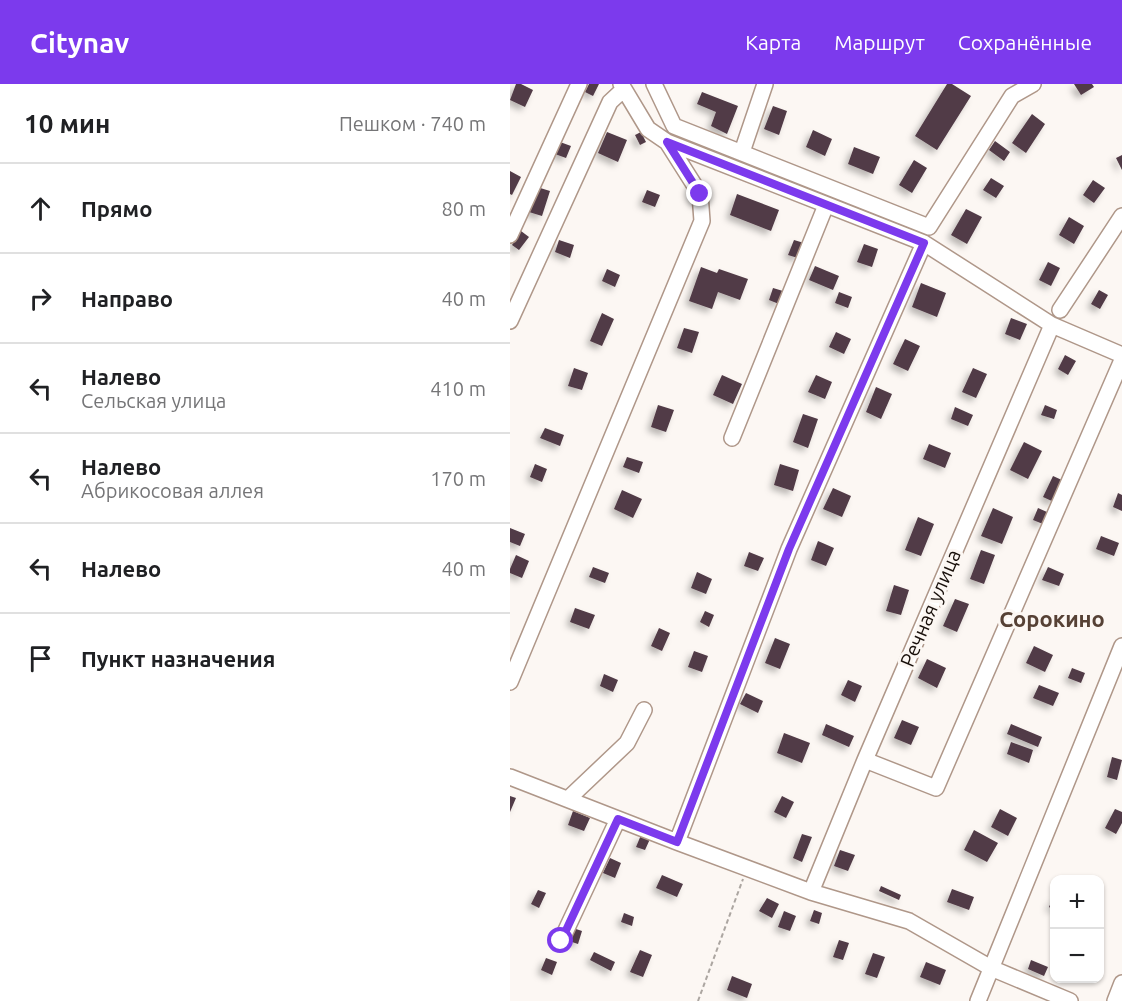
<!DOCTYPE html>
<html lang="ru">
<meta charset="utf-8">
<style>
body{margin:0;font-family:Ubuntu,sans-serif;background:#f6f6f6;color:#202124}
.controls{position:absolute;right:18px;bottom:18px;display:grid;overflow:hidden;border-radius:12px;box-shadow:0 2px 4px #0004}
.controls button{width:54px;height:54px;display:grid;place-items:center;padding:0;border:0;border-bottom:2px solid #e0e0e0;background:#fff;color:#202124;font:30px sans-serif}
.stop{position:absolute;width:18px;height:18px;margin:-14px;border:4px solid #7c3aed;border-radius:50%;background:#fff}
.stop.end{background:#7c3aed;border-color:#fff;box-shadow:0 2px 6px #0008}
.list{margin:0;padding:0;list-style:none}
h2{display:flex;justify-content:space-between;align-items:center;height:78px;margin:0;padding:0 24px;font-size:26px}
h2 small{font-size:20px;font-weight:400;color:#757577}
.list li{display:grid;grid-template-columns:39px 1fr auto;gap:18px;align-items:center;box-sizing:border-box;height:90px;padding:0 24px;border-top:2px solid #e0e0e0}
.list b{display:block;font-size:22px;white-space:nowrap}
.list p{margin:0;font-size:20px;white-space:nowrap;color:#757577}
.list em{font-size:20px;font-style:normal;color:#757577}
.icon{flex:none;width:33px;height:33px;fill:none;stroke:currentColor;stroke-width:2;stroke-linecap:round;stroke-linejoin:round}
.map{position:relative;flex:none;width:612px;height:917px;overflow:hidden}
header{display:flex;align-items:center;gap:36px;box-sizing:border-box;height:84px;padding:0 30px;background:#7c3aed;color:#fff}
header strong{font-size:28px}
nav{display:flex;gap:33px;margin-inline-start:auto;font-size:21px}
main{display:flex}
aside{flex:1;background:#fff}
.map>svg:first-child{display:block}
.building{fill:#513b46;filter:url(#shadow)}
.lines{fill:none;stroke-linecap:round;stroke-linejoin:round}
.minor-casing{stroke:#af9789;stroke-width:18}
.path{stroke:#aca6a1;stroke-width:2;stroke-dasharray:4.5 3;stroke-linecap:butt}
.minor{stroke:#fff;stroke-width:15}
.route{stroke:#7c3aed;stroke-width:8}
.labels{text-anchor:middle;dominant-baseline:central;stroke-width:6;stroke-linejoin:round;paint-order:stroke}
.street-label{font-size:20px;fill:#180f0a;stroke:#fcf7f3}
.quarter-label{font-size:22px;font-weight:bold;fill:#564135;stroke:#fcf7f3}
</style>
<header>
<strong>Citynav</strong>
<nav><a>Карта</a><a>Маршрут</a><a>Сохранённые</a></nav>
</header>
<main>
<aside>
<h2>10 мин<small>Пешком · 740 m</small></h2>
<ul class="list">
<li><svg class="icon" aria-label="ahead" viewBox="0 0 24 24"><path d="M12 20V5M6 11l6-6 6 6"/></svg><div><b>Прямо</b></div><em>80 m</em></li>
<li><svg class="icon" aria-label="right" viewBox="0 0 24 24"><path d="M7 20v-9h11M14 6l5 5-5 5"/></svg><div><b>Направо</b></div><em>40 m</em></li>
<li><svg class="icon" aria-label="left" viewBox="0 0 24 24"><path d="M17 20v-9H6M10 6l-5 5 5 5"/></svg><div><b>Налево</b><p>Сельская улица</p></div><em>410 m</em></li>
<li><svg class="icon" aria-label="left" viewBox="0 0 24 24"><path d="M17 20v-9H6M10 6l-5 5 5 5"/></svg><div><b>Налево</b><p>Абрикосовая аллея</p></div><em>170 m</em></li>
<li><svg class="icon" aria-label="left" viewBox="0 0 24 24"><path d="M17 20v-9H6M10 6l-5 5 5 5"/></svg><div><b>Налево</b></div><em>40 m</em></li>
<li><svg class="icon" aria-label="arrive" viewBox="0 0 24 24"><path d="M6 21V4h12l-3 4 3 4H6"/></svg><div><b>Пункт назначения</b></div></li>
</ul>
</aside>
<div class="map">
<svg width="612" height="917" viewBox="0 0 612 917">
<defs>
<filter id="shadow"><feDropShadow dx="-4" dy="4" stdDeviation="3" flood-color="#0004"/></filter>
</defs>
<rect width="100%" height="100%" fill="#fcf7f3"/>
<path class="building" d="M6 0H11L23 6 15 23 0 16Z
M79 0H89L83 12 75 8Z
M437 0H442L461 12 427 66 405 52Z
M564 0H582L584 3 571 11Z
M192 8 228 22 217 50 201 42 206 28 187 20Z
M263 22 277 27 269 51 254 45Z
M522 30 535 40 516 69 502 59Z
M303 46 322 55 315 72 296 63Z
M97 48 117 56 108 78 88 69Z
M131 48 136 58 130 61 125 51Z
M485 57 500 68 494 77 479 66Z
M50 58 61 62 56 74 45 70Z
M344 63 370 73 363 90 338 80Z
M612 71V86L606 74Z
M404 76 417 84 402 109 389 101Z
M0 87 11 93 2 111 0 110Z
M481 94 494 102 486 114 473 106Z
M583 96 595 104 584 119 573 111Z
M27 103 40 107 32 132 19 128Z
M137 106 150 111 145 123 132 118Z
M227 110 269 126 261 147 220 131Z
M456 125 472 133 457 160 441 151Z
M559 133 574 142 564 160 549 151Z
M11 147 19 153 9 166 2 161Z
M49 156 64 161 60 174 45 168Z
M284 156 294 159 288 174 278 171Z
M354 160 368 165 362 183 347 178Z
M538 178 550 184 541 202 529 196Z
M305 182 329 192 323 206 299 196Z
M191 183 207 189 209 185 238 195 230 216 208 208 202 225 179 217Z
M97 185 110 191 105 203 92 197Z
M411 199 436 209 427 233 402 223Z
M263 204 273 207 269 220 259 216Z
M589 206 598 211 590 225 581 220Z
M329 208 342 213 338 224 325 219Z
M92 229 104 235 92 262 80 257Z
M501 234 517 240 510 256 495 250Z
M174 244 189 248 182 269 167 264Z
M326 248 341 255 334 270 319 263Z
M395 255 410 262 398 287 383 280Z
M555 271 566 277 558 291 548 285Z
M64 284 78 289 72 306 58 302Z
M463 284 477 290 466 314 452 308Z
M212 291 232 300 223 320 203 311Z
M306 291 322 298 315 315 298 308Z
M366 303 382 310 371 335 356 328Z
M148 321 164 326 156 348 141 343Z
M535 321 547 326 544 335 531 331Z
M445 323 463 331 458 342 441 335Z
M293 330 308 335 298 364 283 358Z
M35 344 54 351 50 362 30 354Z
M514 358 532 367 518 395 500 386Z
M419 360 441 369 435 384 413 375Z
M117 373 133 378 129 389 113 383Z
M25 380 37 385 32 398 20 393Z
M270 380 289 386 283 407 264 401Z
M543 392 554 397 544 418 533 413Z
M323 404 341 412 332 433 313 425Z
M112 406 132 415 123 434 104 425Z
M608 409 612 411V427L603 423Z
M483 424 503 433 492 460 471 452Z
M528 424 537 428 533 440 523 436Z
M408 433 424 440 411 472 395 466Z
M0 444 15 450 10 462 0 458Z
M591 452 609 459 604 472 586 465Z
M308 457 324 464 316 482 301 476Z
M471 466 485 471 474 500 460 495Z
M239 468 254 474 248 487 234 482Z
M6 471 19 477 12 494 0 489V485Z
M83 483 99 489 95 499 79 493Z
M538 483 554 490 549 502 532 496Z
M187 488 202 495 196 510 181 504Z
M384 501 399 506 391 531 376 527Z
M445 515 459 520 447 548 433 542Z
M65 524 85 531 79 545 60 538Z
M195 527 204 531 199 543 190 538Z
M149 544 160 549 152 567 141 562Z
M265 554 280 560 270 585 255 579Z
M524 562 543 571 535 588 516 579Z
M184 567 198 572 192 588 178 583Z
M417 575 436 584 427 604 408 594Z
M562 584 575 589 571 599 558 594Z
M94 590 108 596 103 608 90 602Z
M338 596 352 602 345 618 331 611Z
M529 601 549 609 543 622 523 614Z
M236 609 253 617 248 629 230 620Z
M392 636 409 643 401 661 384 654Z
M316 640 344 652 339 663 312 651Z
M501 640 532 653 528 663 497 650Z
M274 649 300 659 292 679 267 669Z
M501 658 523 666 519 679 497 670Z
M602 673 612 676 607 696 597 693Z
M0 712 6 714 0 728Z
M272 712 284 718 276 734 264 728Z
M490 725 507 734 498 752 481 743Z
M605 725 612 728V739L606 750 595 744Z
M63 727 80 734 74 747 58 741Z
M464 746 488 759 477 778 454 766Z
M292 750 302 753 292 778 283 774Z
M131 751 140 755 135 766 126 763Z
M330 766 345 771 338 787 324 782Z
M100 774 111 779 105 794 93 789Z
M152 791 173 800 167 813 146 804Z
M371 802 391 811 389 816 369 807Z
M442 805 464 813 459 826 437 818Z
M28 806 36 809 29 824 21 820Z
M544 812V826L539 823Z
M257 814 269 820 262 834 249 827Z
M304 826 312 829 309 840 300 837Z
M274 827 286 832 280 847 268 843Z
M114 829 124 833 122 842 111 838Z
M63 844 72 847 68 860 59 857Z
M329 856 339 859 333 876 323 873Z
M130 866 142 871 133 893 120 888Z
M84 868 105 878 101 887 80 876Z
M363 869 375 873 367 894 355 890Z
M36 874 47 878 42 891 31 886Z
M521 876 538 883 534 892 518 885Z
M416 878 436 886 430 901 410 893Z
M222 892 242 900 237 914 217 906Z"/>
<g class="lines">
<g class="minor-casing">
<path id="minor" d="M111 0 138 45 157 58 414 159 542 241 612 271
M144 0 164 42 419 143 502 12 523 0
M232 68 255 0
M0 151 69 0
M550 226 612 132
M0 237 100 18 114 5
M222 354 316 121
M0 598 192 137 190 110 157 58
M355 676 426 704 612 276
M0 693 167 758 301 808 399 837 481 884 560 917
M58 715 117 659 134 626
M167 758 279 465 414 159
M301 808 355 676 542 241
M51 857 108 735
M468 917 612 562
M605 917 612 899"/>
</g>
<path class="path" d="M188 917 233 795"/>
<use href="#minor" class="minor"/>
</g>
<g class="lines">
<path class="route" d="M51 857 108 735 167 758 279 465 414 159 157 58 190 110"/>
</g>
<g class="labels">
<g class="street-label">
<text transform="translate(420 524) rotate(-67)">Речная улица</text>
</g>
<g class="quarter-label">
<text x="542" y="534">Сорокино</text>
</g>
</g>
</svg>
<div class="controls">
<button>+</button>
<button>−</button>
</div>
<div class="stop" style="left:51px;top:857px"></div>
<div class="stop end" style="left:190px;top:110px"></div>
</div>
</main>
